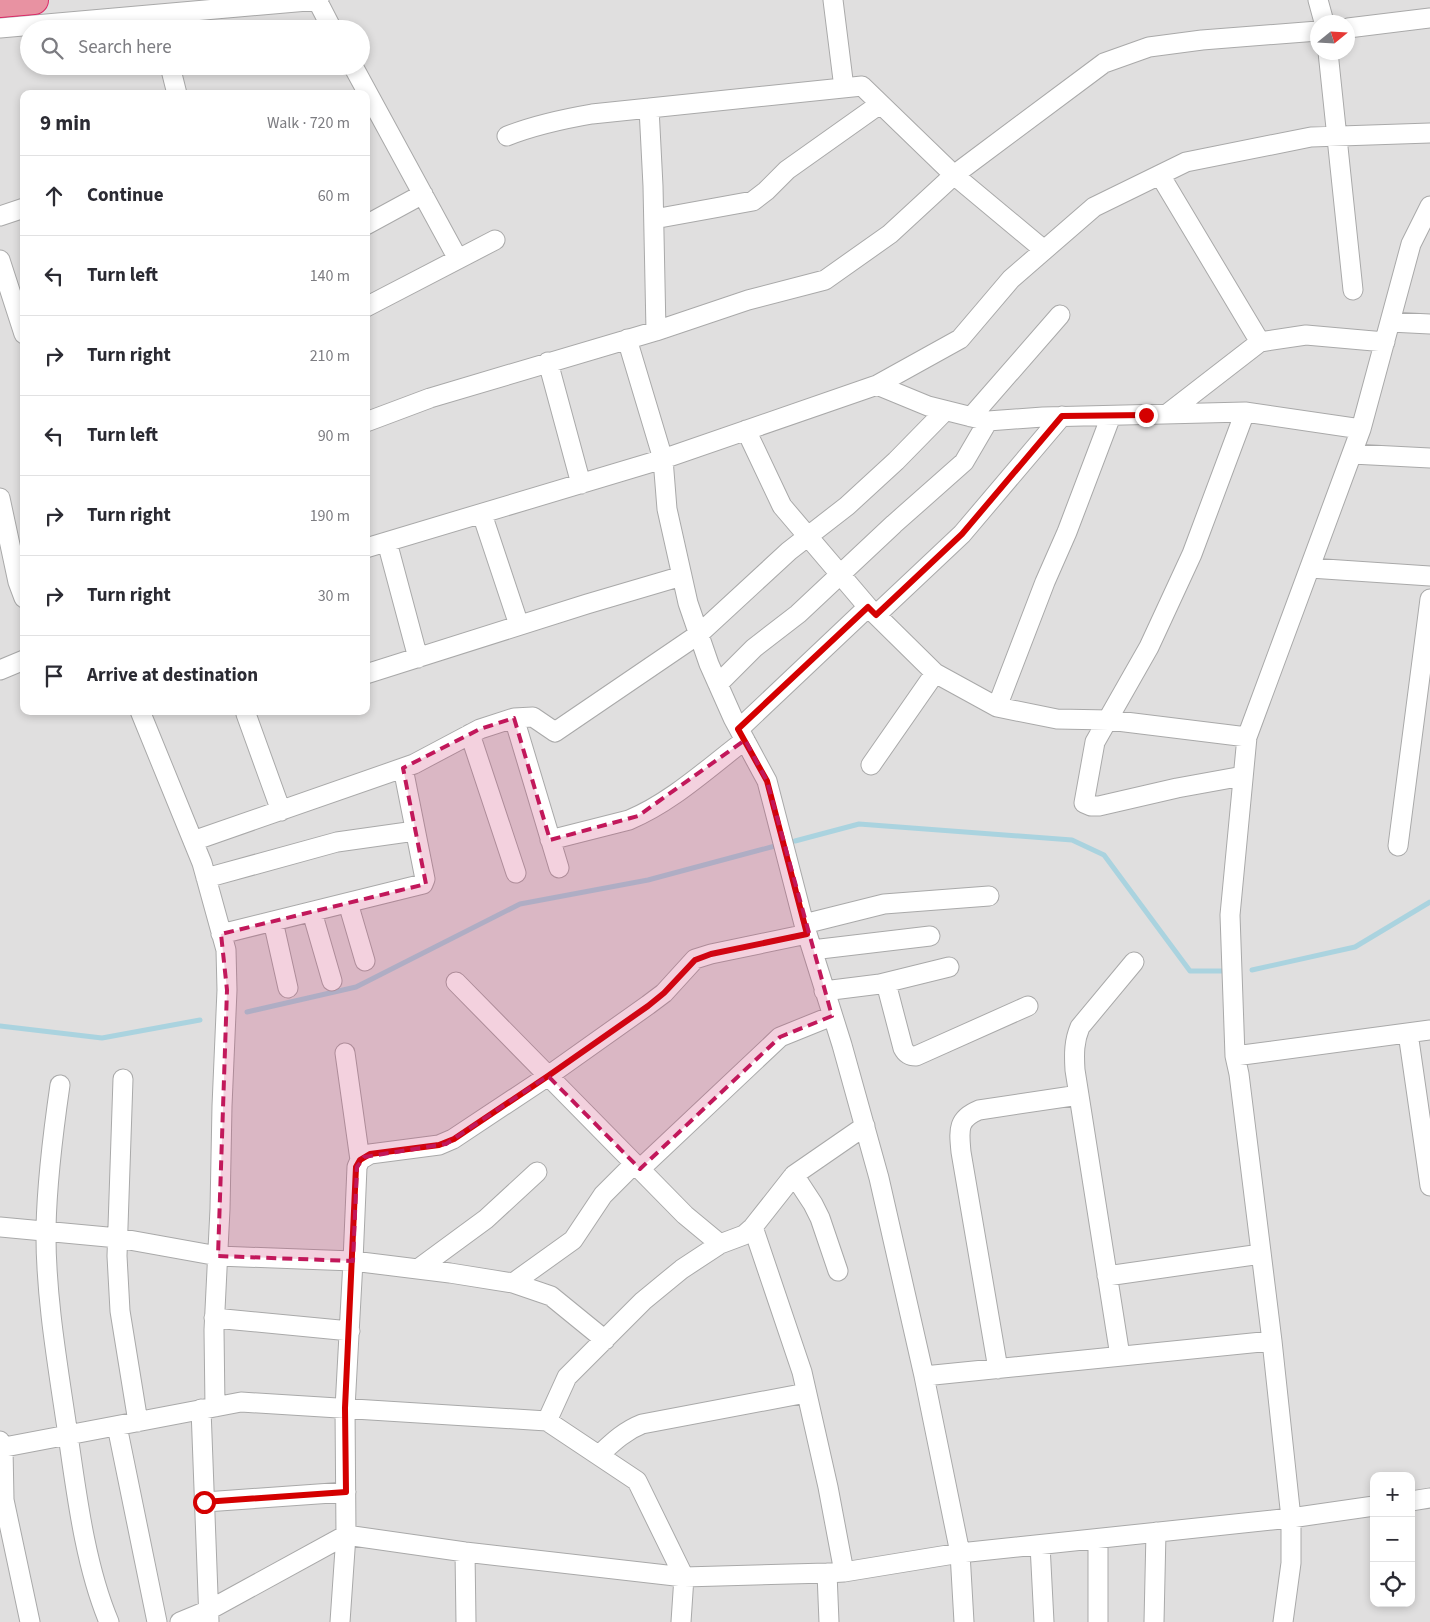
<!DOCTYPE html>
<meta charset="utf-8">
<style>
body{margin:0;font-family:"Source Sans 3",sans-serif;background:#f2f2f3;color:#2b2b33}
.controls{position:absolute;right:15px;bottom:15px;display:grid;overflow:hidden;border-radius:10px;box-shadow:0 2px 8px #0003}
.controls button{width:45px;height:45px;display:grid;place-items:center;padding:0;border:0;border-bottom:1px solid #e1e1e2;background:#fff;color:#2b2b33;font:25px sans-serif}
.compass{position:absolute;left:1310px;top:15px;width:45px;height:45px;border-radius:50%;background:#fff;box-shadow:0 2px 8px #0003;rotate:72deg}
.stop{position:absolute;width:15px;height:15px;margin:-11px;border:4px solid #d40000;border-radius:50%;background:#fff}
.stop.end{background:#d40000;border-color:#fff;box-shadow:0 1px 5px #0008}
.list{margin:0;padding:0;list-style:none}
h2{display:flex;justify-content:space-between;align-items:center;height:65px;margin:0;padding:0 20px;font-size:21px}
h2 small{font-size:16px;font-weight:400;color:#7c7c81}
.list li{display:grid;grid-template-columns:32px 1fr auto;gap:15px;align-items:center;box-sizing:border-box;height:80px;padding:0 20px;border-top:1px solid #e1e1e2}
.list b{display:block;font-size:19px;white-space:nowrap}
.list em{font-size:16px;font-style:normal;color:#7c7c81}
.icon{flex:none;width:28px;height:28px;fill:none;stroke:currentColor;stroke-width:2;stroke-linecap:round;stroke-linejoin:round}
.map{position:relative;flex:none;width:1430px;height:1622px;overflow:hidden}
.search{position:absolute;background:#fff;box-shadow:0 2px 8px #0003;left:20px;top:20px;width:350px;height:55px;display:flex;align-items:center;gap:12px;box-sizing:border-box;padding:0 18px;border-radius:28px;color:#7c7c81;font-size:19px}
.panel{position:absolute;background:#fff;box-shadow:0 2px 8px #0003;left:20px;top:90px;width:350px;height:625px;border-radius:10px}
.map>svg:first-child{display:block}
.residential{fill:#e0dfdf;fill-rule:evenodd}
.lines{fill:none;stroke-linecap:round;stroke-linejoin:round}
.stream{stroke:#aad3df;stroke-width:5}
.minor-casing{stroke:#a9a9a9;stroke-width:21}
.highway-casing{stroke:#dc2a67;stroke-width:30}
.minor{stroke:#fff;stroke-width:19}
.highway{stroke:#e892a2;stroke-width:28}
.route{stroke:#d40000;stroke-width:6}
.marked{fill:#c2185b;fill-opacity:0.2;stroke:#c2185b;stroke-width:4;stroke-dasharray:10 6;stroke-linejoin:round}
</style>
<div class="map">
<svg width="1430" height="1622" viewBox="0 0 1430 1622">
<rect width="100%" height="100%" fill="#f2efe9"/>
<path class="residential" d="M0 0H1430V1622H0ZM1318 22H1348V52H1318ZM29 29H361V66H29ZM24 94H366V711H24ZM1374 1476H1411V1603H1374Z"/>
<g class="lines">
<path class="stream" d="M795 841 859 824 1072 840 1104 855 1190 971H1224
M1252 970 1355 947 1430 902
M247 1012 356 987 520 904 648 880 775 846
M0 1026 102 1038 200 1020"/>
<g class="minor-casing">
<path id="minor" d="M317 0 332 29
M833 0 844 88
M1318 0 1324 22
M0 28 319 0
M1348 28 1430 18
M1328 52 1353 290
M170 66 177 94
M353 66 458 259
M649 108 653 186 656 331
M507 136C535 125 563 119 592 114L862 86 954 175 1044 250
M1160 175 1260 342
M0 216 24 208
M654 219 753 201 766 191 787 170 880 104
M366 225 423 194
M0 260 24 334
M366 307 495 240
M1390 322 1430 324
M627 339 663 459 667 509 688 603 709 664 733 718 767 781 804 924 842 1045 879 1178 924 1376 960 1553 964 1622
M548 362 581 484
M877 385 928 406 988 421 1043 417 1245 412 1361 429
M1167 414 1260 342 1306 335 1385 342
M971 417 1060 315
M366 422 430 398 656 331 748 300 825 280 890 234 954 175 1104 63 1149 47 1202 40 1318 31
M746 430 782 506 868 607 935 673 997 707 1057 719 1109 720 1247 737
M1352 454 1430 458
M0 498 18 582 24 598
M482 514 519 625
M387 542 418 658
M366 548 663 459 877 385 960 339 1011 279 1094 207 1186 162 1311 137 1430 133
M1310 568 1430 576
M876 615 962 534 1062 416
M0 670 24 660
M366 674 587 604 682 576
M718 684 754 648 798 614 894 524 964 462 988 421
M997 707 1045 582 1067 532 1111 416
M140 711 202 863 226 950 227 990 222 1106 220 1209 214 1330 215 1407
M246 714 281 811
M514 718 559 868
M739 729 868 607
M470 734 516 873
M871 765 935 673
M1243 776 1177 788 1099 806H1091L1084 803 1095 742 1149 647 1192 554 1245 412
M550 840 629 820C672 802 708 768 745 740
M193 841 414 764 480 729 514 718 533 717 555 732 699 634 789 551 847 506 896 461 945 411
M1398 846 1430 599
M206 878 337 842 415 831
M348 903 365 961
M312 912 332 981
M273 921 288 988
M804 924 884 904 989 896
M221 934 423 884 425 879 403 768
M812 950 930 936
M456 982 685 1215 720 1244
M886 983 903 1048C906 1054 909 1056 916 1056L1028 1006
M824 991 880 984 949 967
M1408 1033 1430 1186
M345 1053 360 1160
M1235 1056 1430 1030
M123 1079 117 1256 120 1311 138 1422
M60 1085C53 1133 47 1180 46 1228 45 1299 60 1378 70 1449 78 1505 87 1570 109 1622
M640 1169 780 1037 832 1016
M794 1175 813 1204 820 1218 838 1271
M0 1227 118 1238 218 1256 353 1261 357 1167 360 1160 370 1154 439 1145 453 1139 548 1076 648 1005 664 993 695 959 711 954 807 934
M753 1227 802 1372 828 1487 844 1572
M418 1269 486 1219 537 1172
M1107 1276 1261 1254
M214 1318 350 1331
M605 1340 551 1296 513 1283 573 1240 603 1195 634 1164
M1120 1356 1075 1070C1074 1054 1074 1041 1080 1027L1134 962
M998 1369 961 1152C959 1130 957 1119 979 1110L1079 1095
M924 1376 1272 1341
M201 1409 209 1621
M547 1421 567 1377 643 1301 682 1269 720 1244 744 1235 753 1227 794 1175 865 1126
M117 1426 157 1622
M0 1441 3 1448 4 1500 30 1622
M0 1448 241 1402 547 1421 637 1481 684 1577 681 1622
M599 1455C612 1443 624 1431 642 1424L806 1393
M1411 1501 1430 1498
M205 1502 346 1492
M1098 1539V1622
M1040 1545 1044 1622
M465 1552 466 1622
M827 1573 829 1622
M180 1622 209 1610 346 1535 465 1552 684 1577 827 1573 844 1572 960 1553 1291 1518 1374 1506
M340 1622 346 1535 345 1408 353 1261 450 1273 513 1283
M1154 1622 1156 1532
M1283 1622 1291 1563V1518L1272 1341 1239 1074 1235 1056 1230 915 1247 737 1361 429 1411 244 1430 206"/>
</g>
<g class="highway-casing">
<path id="highway" d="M0 3 34 0"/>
</g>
<use href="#minor" class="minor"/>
<use href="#highway" class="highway"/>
</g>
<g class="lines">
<path class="route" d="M204 1502 346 1492 345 1408 356 1167 360 1160 370 1154 439 1145 454 1139 548 1076 648 1006 664 993 695 960 711 954 807 934 767 781 738 729 868 607 876 615 962 534 1062 416 1146 415"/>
</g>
<path class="marked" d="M514 718 550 840 638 816 745 740 767 781 832 1016 780 1037 640 1169 548 1076 446 1144 364 1157 357 1167 353 1261 218 1256 227 990 221 934 426 884 403 768 480 729Z"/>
</svg>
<div class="controls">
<button>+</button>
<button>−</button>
<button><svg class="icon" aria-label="locate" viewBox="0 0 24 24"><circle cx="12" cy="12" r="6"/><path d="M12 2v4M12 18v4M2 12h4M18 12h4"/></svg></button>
</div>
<svg class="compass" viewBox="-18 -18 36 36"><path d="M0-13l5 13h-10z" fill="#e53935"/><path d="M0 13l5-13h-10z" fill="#7c7c81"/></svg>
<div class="stop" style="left:204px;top:1502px"></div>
<div class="stop end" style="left:1146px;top:415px"></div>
<div class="search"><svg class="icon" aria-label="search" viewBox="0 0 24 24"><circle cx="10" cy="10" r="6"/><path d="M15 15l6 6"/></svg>Search here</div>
<section class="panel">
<h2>9 min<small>Walk · 720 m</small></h2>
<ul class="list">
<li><svg class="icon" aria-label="ahead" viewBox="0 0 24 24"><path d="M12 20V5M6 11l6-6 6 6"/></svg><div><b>Continue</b></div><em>60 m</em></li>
<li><svg class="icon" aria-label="left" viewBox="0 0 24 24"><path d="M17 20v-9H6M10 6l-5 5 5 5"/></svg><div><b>Turn left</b></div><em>140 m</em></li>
<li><svg class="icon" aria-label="right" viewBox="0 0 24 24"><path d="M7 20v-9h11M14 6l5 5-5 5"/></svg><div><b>Turn right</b></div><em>210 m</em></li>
<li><svg class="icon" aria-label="left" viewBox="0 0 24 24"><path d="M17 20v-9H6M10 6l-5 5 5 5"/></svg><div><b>Turn left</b></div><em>90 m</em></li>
<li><svg class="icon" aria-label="right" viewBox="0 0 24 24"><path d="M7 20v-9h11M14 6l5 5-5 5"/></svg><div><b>Turn right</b></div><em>190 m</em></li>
<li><svg class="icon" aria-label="right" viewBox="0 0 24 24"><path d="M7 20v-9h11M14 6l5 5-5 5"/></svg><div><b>Turn right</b></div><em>30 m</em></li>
<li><svg class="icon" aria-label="arrive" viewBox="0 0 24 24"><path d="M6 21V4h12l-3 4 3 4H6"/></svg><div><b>Arrive at destination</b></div></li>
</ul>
</section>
</div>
